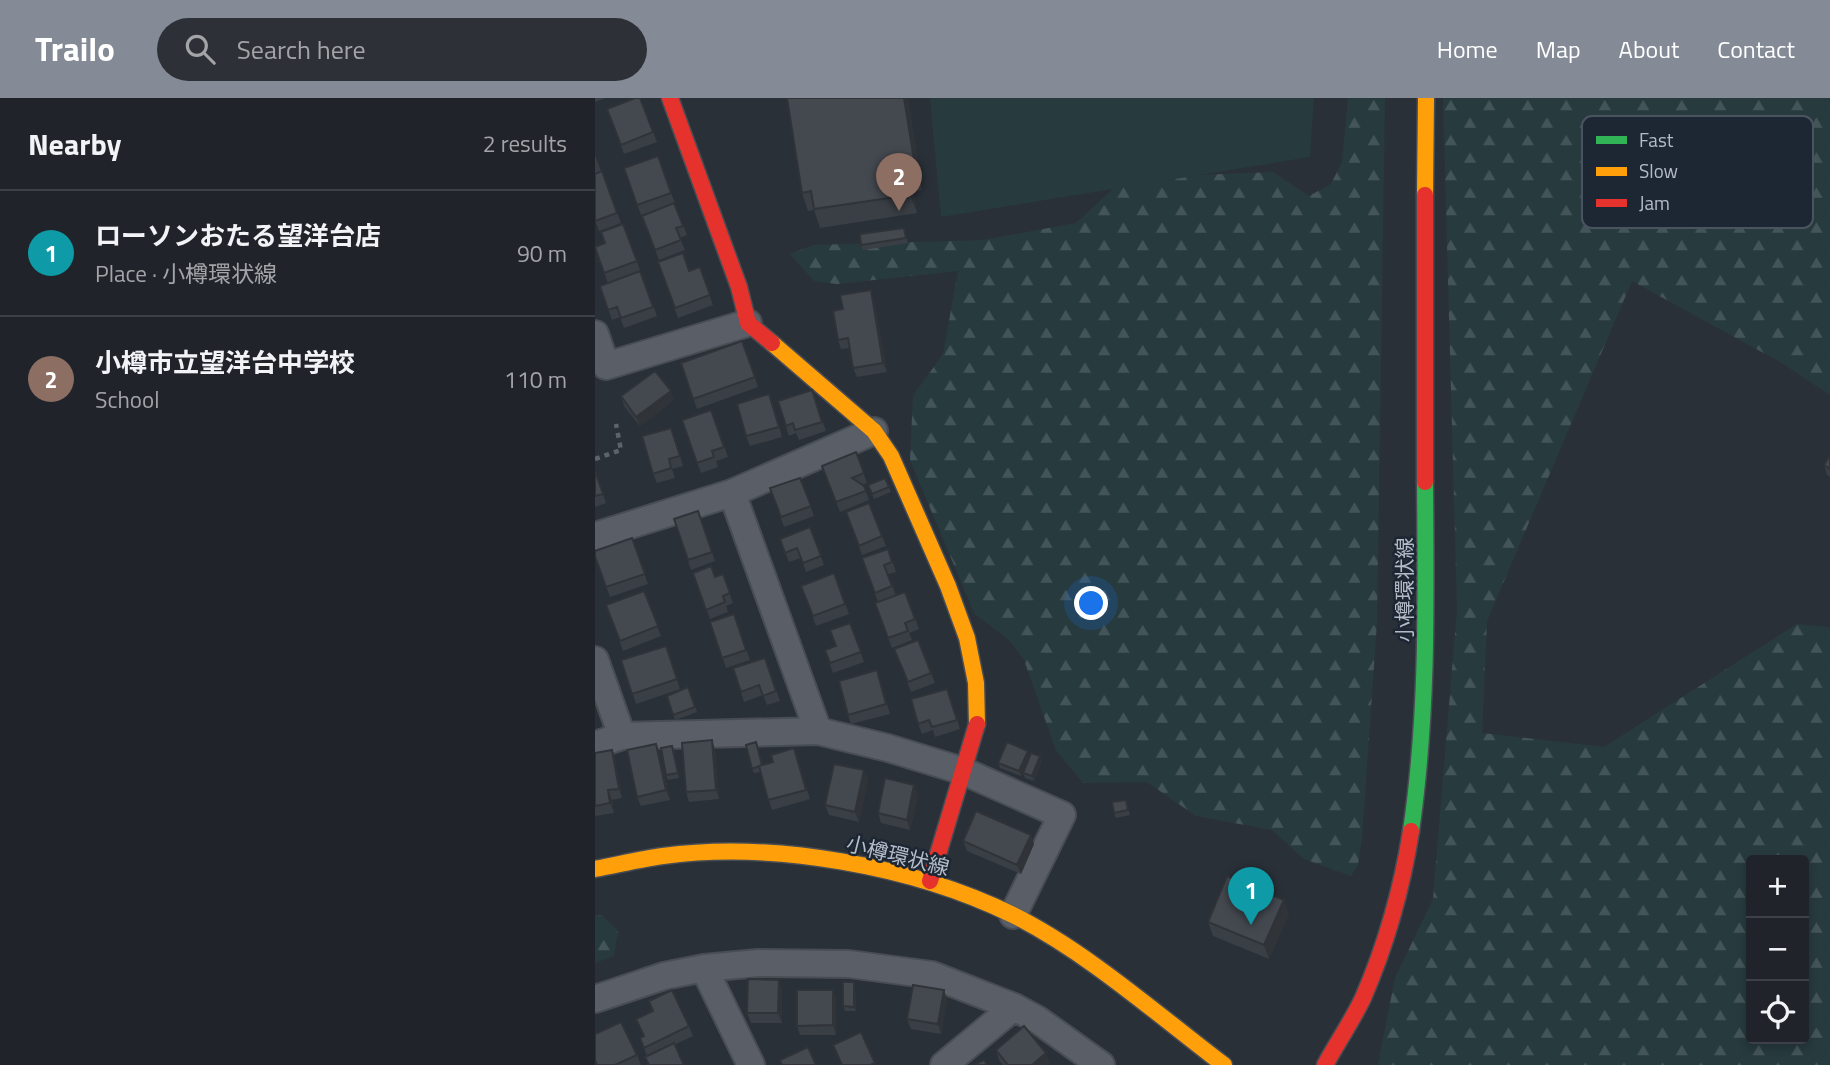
<!DOCTYPE html>
<meta charset="utf-8">
<style>
body{margin:0;font-family:"Titillium Web","Noto Sans JP",sans-serif;background:#2d3036;color:#f1f3f6}
.controls{position:absolute;right:21px;bottom:21px;display:grid;overflow:hidden;border-radius:7px;box-shadow:0 4px 10px #0003}
.controls button{width:63px;height:63px;display:grid;place-items:center;padding:0;border:0;border-bottom:2px solid #3d4147;background:#20242a;color:#f1f3f6;font:35px sans-serif}
.you{position:absolute;left:497px;top:506px;width:24px;height:24px;margin:-18px;border:5px solid #fff;border-radius:50%;background:#1a73e8;box-shadow:0 0 0 10px #1a73e833}
.badge{display:grid;place-items:center;width:46px;height:46px;border-radius:50%;background:#848b96;color:#fff;font-size:23px;font-weight:700}
.pin{position:absolute;translate:-50% -58px;filter:drop-shadow(0 2px 4px #0008)}
.pin::after{content:'';position:absolute;top:37px;width:24px;height:21px;background:inherit;clip-path:polygon(0 0,100% 0,50% 100%)}
.list{margin:0;padding:0;list-style:none}
h2{display:flex;justify-content:space-between;align-items:center;height:91px;margin:0;padding:0 28px;font-size:30px}
h2 small{font-size:23px;font-weight:400;color:#a2a4a8}
.list li{display:grid;grid-template-columns:46px 1fr auto;gap:21px;align-items:center;box-sizing:border-box;height:126px;padding:0 28px;border-top:2px solid #3d4147}
.list b{display:block;font-size:26px;white-space:nowrap}
.list p{margin:0;font-size:23px;white-space:nowrap;color:#a2a4a8}
.list em{font-size:23px;font-style:normal;color:#a2a4a8}
.icon{flex:none;width:38px;height:38px;fill:none;stroke:currentColor;stroke-width:2;stroke-linecap:round;stroke-linejoin:round}
.map{position:relative;flex:none;width:1235px;height:967px;overflow:hidden}
header{display:flex;align-items:center;gap:42px;box-sizing:border-box;height:98px;padding:0 35px;background:#848b96;color:#fff}
header strong{font-size:33px}
nav{display:flex;gap:38px;margin-inline-start:auto;font-size:24px}
.search{width:490px;height:63px;background:#2d3036;display:flex;align-items:center;gap:18px;box-sizing:border-box;padding:0 24px;border-radius:38px;color:#a2a4a8;font-size:26px}
main{display:flex}
aside{flex:1;background:#20242a}
.map>svg:first-child{display:block}
.forest{fill:url(#forest-firs);fill-rule:evenodd}
.pitch{fill:#273a3e}
.lines{fill:none;stroke-linecap:round;stroke-linejoin:round}
.street-casing{stroke:#484c53;stroke-width:30}
.fast-casing{stroke:#484c53;stroke-width:19}
.slow-casing{stroke:#484c53;stroke-width:19}
.jam-casing{stroke:#484c53;stroke-width:19}
.path{stroke:#5d636a;stroke-width:4.5;stroke-dasharray:5 5;stroke-linecap:butt}
.street{stroke:#5a5e66;stroke-width:26}
.fast{stroke:#30b455;stroke-width:16}
.slow{stroke:#ff9f0a;stroke-width:16}
.jam{stroke:#e5322d;stroke-width:16}
.wall{fill:#3a3f45}
.shaded-wall{fill:#303338}
.building{fill:#444950;stroke:#303338;stroke-width:2}
.labels{text-anchor:middle;dominant-baseline:central;stroke-width:5;stroke-linejoin:round;paint-order:stroke}
.street-label{font-size:21px;fill:#b4bcc9;stroke:#1d2633}
.key{fill:#1d2633;stroke:#4a5360;stroke-width:2}
.key-label{font-size:19px;fill:#b4bcc9}
</style>
<header>
<strong>Trailo</strong>
<div class="search"><svg class="icon" aria-label="search" viewBox="0 0 24 24"><circle cx="10" cy="10" r="6"/><path d="M15 15l6 6"/></svg>Search here</div>
<nav><a>Home</a><a>Map</a><a>About</a><a>Contact</a></nav>
</header>
<main>
<aside>
<h2>Nearby<small>2 results</small></h2>
<ul class="list">
<li><span class="badge" style="background:#0f9aa8">1</span><div><b>ローソンおたる望洋台店</b><p>Place · 小樽環状線</p></div><em>90 m</em></li>
<li><span class="badge" style="background:#8d6e63">2</span><div><b>小樽市立望洋台中学校</b><p>School</p></div><em>110 m</em></li>
</ul>
</aside>
<div class="map">
<svg width="1235" height="967" viewBox="0 0 1235 967">
<defs>
<pattern id="forest-firs" width="22" height="20" patternUnits="userSpaceOnUse" patternTransform="scale(1.75)"><rect width="22" height="20" fill="#273a3e"/><path d="M5 1l3.5 6h-7zM16 11l3.5 6h-7z" fill="#445559"/></pattern>
</defs>
<rect width="100%" height="100%" fill="#2a3038"/>
<path class="forest" d="M753 0H790L782 524 767 740 763 767 756 778 709 761 677 732 601 718 552 684 488 685 461 652 429 562 414 542 379 515 315 362 318 298 348 256 363 173 242 186 219 183 195 156 218 147 388 142 481 125 530 80 678 74 714 98 736 86 747 64Z
M848 0H1235V297L1187 265 1037 183 892 523 887 635 1009 649 1202 526 1235 529V967H783L800 880 838 801 862 511ZM1156 762H1209V941H1156Z
M0 817H7L23 833 19 858 0 865Z"/>
<path class="pitch" d="M335 0H719L715 59 346 119Z"/>
<g class="lines">
<g class="street-casing">
<path id="street" d="M0 236 11 268 153 225
M137 395 223 633
M0 438 137 395 279 333
M0 562 27 638
M0 647 27 638 223 633 293 650 368 673 467 717 418 817
M109 870 156 967
M0 901 69 878 109 870 163 865 254 866 337 877 419 909 443 922 506 967
M349 967 419 909"/>
</g>
<g class="fast-casing">
<path id="fast" d="M816 733C833 617 831 501 830 384"/>
</g>
<g class="slow-casing">
<path id="slow" d="M830 97 831 0
M177 245 279 333 296 358 353 488 372 540 381 585 382 626
M0 771C22 767 45 761 68 758 178 743 318 768 418 817 492 854 563 917 629 967"/>
</g>
<g class="jam-casing">
<path id="jam" d="M75 0 144 189 153 225 177 245
M830 97V384
M335 783 382 626
M730 967C742 945 757 923 768 900 791 847 807 790 816 733"/>
</g>
<path class="path" d="M0 361 26 352 21 326"/>
<use href="#street" class="street"/>
<use href="#fast" class="fast"/>
<use href="#slow" class="slow"/>
<use href="#jam" class="jam"/>
</g>
<path class="wall" d="M0 0H11L0 4Z
M45 0 62 44 29 56 12 11Z
M313 0 327 92 318 94 322 115 225 130 219 112 213 113 207 95Z
M0 57 6 73 0 75Z
M29 70 76 95 80 105 46 117Z
M7 73 26 125 4 133 0 122Z
M79 105 92 137 85 140 90 152 64 162 47 118Z
M28 126 62 218 29 230 25 219 17 222 5 188 13 185 0 151 10 145Z
M309 130 313 145 268 152 266 147Z
M63 164 94 173 105 169 118 207 83 220Z
M276 192 279 202 292 274 262 279 258 270 255 250 246 251 243 242 248 211Z
M147 243 163 289 102 311 86 265Z
M217 292 231 333 204 342 201 335 194 338 183 303Z
M26 298 79 302 45 328 29 308Z
M178 306 187 339 155 348 151 338Z
M116 312 133 359 121 363 123 369 106 375 87 322Z
M80 340 88 368 77 371 80 380 62 385 58 376Z
M261 354 272 385 267 387 269 388 274 402 245 414 227 368Z
M1235 357V379L1232 377 1229 367Z
M0 373 11 405 0 409Z
M205 380 219 418 189 429 175 390Z
M290 380 296 394 279 401 273 387Z
M274 405 291 448 267 457 251 414Z
M103 413 120 463 96 472 79 421Z
M215 429 229 467 211 474 206 460 194 464 185 441Z
M37 440 53 486 15 499 0 458Z
M293 451 301 474 293 476 301 498 310 494 324 531 314 535 317 542 297 550 280 505 283 504 267 460Z
M98 475 120 479 128 476 138 505 131 508 133 514 115 521Z
M239 475 254 516 221 528 206 488Z
M49 493 66 538 28 553 11 507Z
M139 516 155 562 131 570 115 524Z
M255 525 269 564 238 575 230 552 241 548Z
M323 542 340 585 316 594 299 551Z
M71 548 85 591 41 606 26 562Z
M170 560 185 603 172 607 168 597 149 604 138 570Z
M282 572 295 616 256 626 253 617Z
M93 589 102 614 80 622 72 598Z
M356 600 365 631 340 639 338 632 327 636 323 626Z
M61 646 65 655 75 702 46 708 42 699Z
M199 650 215 701 177 712 165 674 159 675 157 671 178 664Z
M17 652 20 662 27 700 17 702 19 715 0 718V655Z
M120 652 124 701 94 704 91 694Z
M79 653 84 680 73 682 71 677Z
M435 658 447 663 439 683 430 680 428 675 433 661 426 678 405 670 403 665Z
M269 672 273 682 264 724 234 717 230 707Z
M323 696 315 732 286 725 283 715Z
M531 702 535 717 521 720 519 715Z
M368 743 439 746 426 776 372 753Z
M694 816 674 861 618 838 613 824Z
M260 889 261 913H250L248 908Z
M187 891V925H156L152 915Z
M238 892 241 902V937H205L202 928Z
M352 902 346 936 316 931 312 921Z
M54 903 94 928 98 938 79 947 89 967H53L50 959 52 958 45 940 49 938 41 921 58 913Z
M0 936 42 957 46 967H1L0 964Z
M401 952 455 965 452 967H408L404 962Z"/>
<path class="shaded-wall" d="M309 0H313L327 92 321 74Z
M312 76 318 94 322 115 315 97Z
M276 192 279 202 292 274 288 265Z
M76 293 79 302 45 328 41 319Z
M117 642 120 652 124 701 121 692Z
M61 646 65 655 75 702 71 692Z
M17 652 20 662 27 700 24 691Z
M433 653 435 658 426 678 424 673Z
M445 658 447 663 439 683 437 678Z
M269 672 273 682 264 724 260 714Z
M319 687 323 696 315 732 312 722Z
M13 692 17 702 19 715 15 705Z
M436 737 439 746 426 776 422 767Z
M689 802 694 816 674 861 669 847Z
M184 882 187 891V925L183 915Z
M259 884 260 889 261 913 259 909Z
M238 892 241 902V937L238 927Z
M349 892 352 902 346 936 343 926Z
M451 955 455 965 452 967H437Z"/>
<path class="building" d="M40 0H45L58 34 26 47 12 11Z
M192 0H309L321 74 312 76 315 97 219 111 216 93 207 95Z
M63 58 76 95 42 107 29 70Z
M7 73 22 115 0 123V76Z
M79 105 88 128 81 130 86 142 60 152 47 118Z
M28 126 42 163 9 175 0 149 10 145 6 134Z
M309 130 311 140 266 147 265 136Z
M88 155 94 173 105 169 115 197 80 210 63 164Z
M45 173 58 209 26 220 22 209 13 212 5 188Z
M276 192 288 265 258 270 253 240 243 242 238 213 248 211 245 197Z
M147 243 160 279 98 301 86 265Z
M60 273 76 293 41 319 26 298Z
M217 292 227 324 200 332 198 325 191 328 183 303Z
M174 296 184 329 151 338 142 306Z
M116 312 129 349 117 353 119 359 102 365 87 322Z
M76 330 85 358 74 361 76 370 58 376 47 338Z
M261 354 269 375 257 380 269 388 271 393 241 404 227 368Z
M1235 357V371L1229 367Z
M0 373 8 396 0 398Z
M205 380 216 408 186 419 175 390Z
M290 380 294 389 277 396 273 387Z
M274 405 287 438 264 448 251 414Z
M103 413 117 454 93 462 79 421Z
M215 429 226 458 208 465 202 450 190 455 185 441Z
M37 440 50 476 11 489 0 458V453Z
M293 451 297 464 289 467 297 488 280 495 267 460Z
M116 468 120 479 128 476 135 495 128 498 130 504 111 512 98 475Z
M239 475 250 506 218 518 206 488Z
M49 493 63 528 25 543 11 507Z
M310 494 320 521 310 525 313 533 293 540 280 505Z
M139 516 151 552 127 560 115 524Z
M255 525 266 554 235 565 230 552 241 548 235 532Z
M323 542 336 575 313 584 299 551Z
M71 548 82 581 37 596 26 562Z
M170 560 181 593 168 598 164 587 146 594 138 570Z
M282 572 291 606 253 617 244 583Z
M93 589 100 609 78 617 72 598Z
M352 591 362 622 337 629 334 622 323 626 316 601Z
M117 642 121 692 91 694 87 645Z
M161 644 167 667 157 671 151 647Z
M412 644 433 653 424 673 403 665Z
M61 646 71 692 42 699 32 652Z
M77 648 83 675 71 677 66 650Z
M199 650 211 692 173 702 164 668 178 664 176 657Z
M17 652 24 691 13 692 15 705 0 708V655Z
M436 655 445 658 437 678 428 675Z
M239 666 269 672 260 714 230 707Z
M290 680 319 687 312 722 283 715Z
M531 702 533 712 519 715 517 704Z
M381 713 436 737 422 767 368 743Z
M632 778 689 802 669 847 613 824Z
M153 881 184 882 183 915H152Z
M248 884H259V909L248 908Z
M318 887 349 892 343 926 312 921Z
M77 892 94 928 49 950 45 940 49 938 41 921 58 913 54 903Z
M202 892H238V927L202 928Z
M26 924 42 957 20 967H2L0 962V936Z
M429 928 451 955 437 967H413L401 952Z
M266 934 280 965 275 967H247L238 947Z
M79 945 89 967H54L50 959Z
M213 949 221 967H187L185 962Z
M389 962 392 967H379Z"/>
<g class="labels">
<g class="street-label">
<text transform="translate(809 492) rotate(-90)">小樽環状線</text>
<text transform="translate(303 757) rotate(14)">小樽環状線</text>
</g>
</g>
<rect x="987" y="18" width="231" height="112" rx="10" class="key"/>
<rect x="1001" y="38" width="31" height="8" fill="#30b455"/>
<rect x="1001" y="69" width="31" height="9" fill="#ff9f0a"/>
<rect x="1001" y="101" width="31" height="8" fill="#e5322d"/>
<g class="key-label">
<text x="1044" y="49">Fast</text>
<text x="1044" y="80">Slow</text>
<text x="1044" y="112">Jam</text>
</g>
</svg>
<div class="controls">
<button>+</button>
<button>−</button>
<button><svg class="icon" aria-label="locate" viewBox="0 0 24 24"><circle cx="12" cy="12" r="6"/><path d="M12 2v4M12 18v4M2 12h4M18 12h4"/></svg></button>
</div>
<div class="you"></div>
<div class="pin badge" style="left:656px;top:827px;background:#0f9aa8">1</div>
<div class="pin badge" style="left:304px;top:113px;background:#8d6e63">2</div>
</div>
</main>
